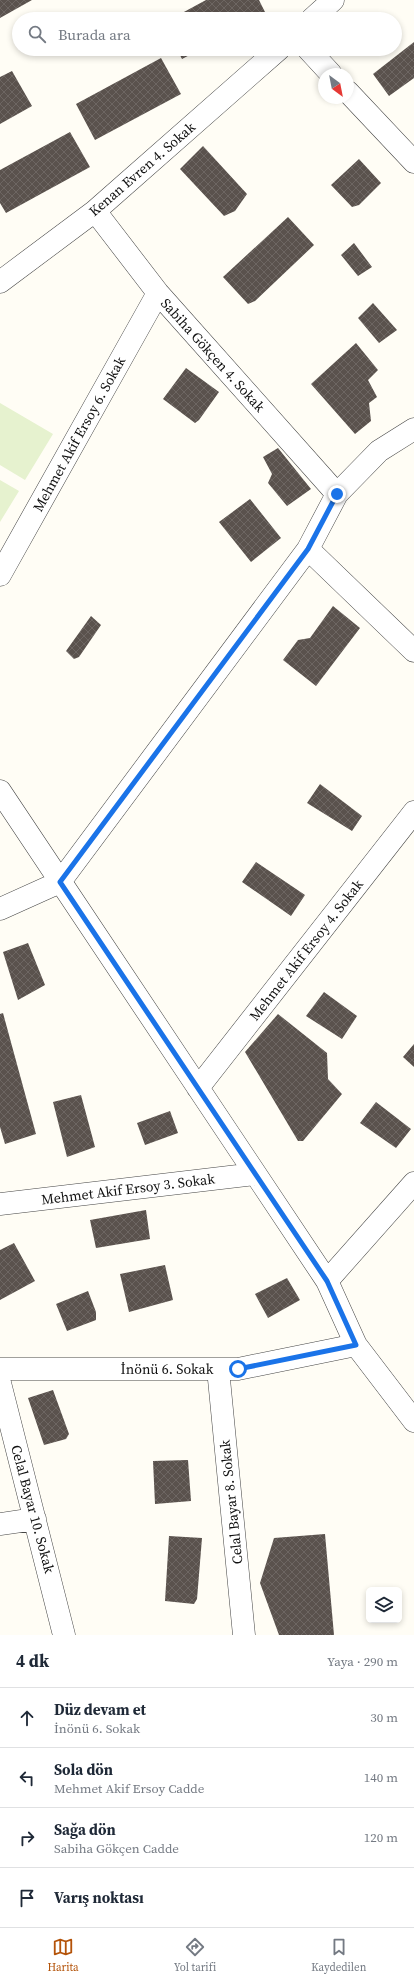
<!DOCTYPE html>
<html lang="tr">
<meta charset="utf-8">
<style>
body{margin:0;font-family:"Source Serif 4",serif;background:#f6f6f7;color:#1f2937}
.controls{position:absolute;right:12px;bottom:12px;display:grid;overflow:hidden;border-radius:6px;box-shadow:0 2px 6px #0003}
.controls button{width:36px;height:36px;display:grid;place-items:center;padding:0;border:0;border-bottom:1px solid #e0e1e3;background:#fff;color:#1f2937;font:20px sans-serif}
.compass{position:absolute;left:318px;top:68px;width:36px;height:36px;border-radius:50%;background:#fff;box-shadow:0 2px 6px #0003;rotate:148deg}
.stop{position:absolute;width:12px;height:12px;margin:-9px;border:3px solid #1a73e8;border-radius:50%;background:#fff}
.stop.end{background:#1a73e8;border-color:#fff;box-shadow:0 1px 4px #0008}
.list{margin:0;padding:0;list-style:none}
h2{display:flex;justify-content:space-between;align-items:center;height:52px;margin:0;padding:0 16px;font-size:17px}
h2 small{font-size:13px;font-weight:400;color:#747a83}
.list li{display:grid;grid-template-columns:26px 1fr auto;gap:12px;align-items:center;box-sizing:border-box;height:60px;padding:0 16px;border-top:1px solid #e0e1e3}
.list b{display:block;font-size:15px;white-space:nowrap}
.list p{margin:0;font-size:13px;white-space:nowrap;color:#747a83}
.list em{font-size:13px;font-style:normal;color:#747a83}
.icon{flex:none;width:22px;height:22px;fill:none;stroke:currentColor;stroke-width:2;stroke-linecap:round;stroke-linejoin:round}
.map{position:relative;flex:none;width:414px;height:1635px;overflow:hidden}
.search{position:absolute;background:#fff;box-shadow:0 2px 6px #0003;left:12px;right:12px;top:12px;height:44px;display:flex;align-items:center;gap:10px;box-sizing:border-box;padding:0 14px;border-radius:22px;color:#747a83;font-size:15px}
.sheet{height:292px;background:#fff}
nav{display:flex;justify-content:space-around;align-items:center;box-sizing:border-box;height:56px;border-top:1px solid #e0e1e3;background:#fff;font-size:11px;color:#747a83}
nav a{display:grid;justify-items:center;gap:2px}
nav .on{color:#b45309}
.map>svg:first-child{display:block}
.pitch{fill:#e6f2cf}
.building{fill:url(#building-cross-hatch)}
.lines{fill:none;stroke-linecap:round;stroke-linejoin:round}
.minor-casing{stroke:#444;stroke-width:23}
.minor{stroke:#fff;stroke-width:22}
.route{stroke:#1a73e8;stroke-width:5}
.labels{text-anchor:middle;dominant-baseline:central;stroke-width:4;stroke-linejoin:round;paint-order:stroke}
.street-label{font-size:14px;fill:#111;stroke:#fff}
</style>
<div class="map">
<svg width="414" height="1635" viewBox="0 0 414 1635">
<defs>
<pattern id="building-cross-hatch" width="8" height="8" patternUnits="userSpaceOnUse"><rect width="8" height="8" fill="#5a524d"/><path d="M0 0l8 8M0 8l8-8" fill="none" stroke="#6d6662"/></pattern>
</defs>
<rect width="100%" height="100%" fill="#fffdf5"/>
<path class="pitch" d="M0 403 53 434 25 480 0 465Z
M0 480 19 491 0 522Z"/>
<path class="building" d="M0 0H32L0 18Z
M206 0H259L266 14 257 19H171Z
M414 42V78L389 96 373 74Z
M177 49H201L182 59Z
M161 58 181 94 95 140 76 104Z
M12 71 32 106 0 124V77Z
M70 132 90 167 6 213 0 203V170Z
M203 146 247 194 235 211 224 216 180 169Z
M359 159 381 183 359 205 352 207 331 185Z
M288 217 314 245 255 301 248 304 223 277Z
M354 243 372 267 358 276 341 255Z
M373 303 397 330 379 343 358 318Z
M356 343 378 370 368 380 377 397 369 403 371 421 355 434 311 384Z
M186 368 219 392 199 420 195 423 163 399Z
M278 448 311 489 287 506 268 483 272 474 263 457Z
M250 499 281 538 251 562 219 522Z
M333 606 360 628 316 686 283 660 298 640 310 638Z
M91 616 101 625 79 657 74 659 66 651Z
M320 784 362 816 352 831 307 803Z
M256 862 305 895 291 916 242 882Z
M28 943 45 985 18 1000 3 952Z
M324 992 357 1016 342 1039 306 1016Z
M3 1013 36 1134 5 1144 0 1127V1014Z
M278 1014 327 1053 328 1079 342 1094 303 1141H298L245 1052Z
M414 1044V1067L403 1057Z
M81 1095 95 1147 67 1157 53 1102Z
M376 1102 411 1129 396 1148 360 1123Z
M170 1111 178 1133 145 1145 137 1123Z
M146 1210 150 1239 96 1248 90 1220Z
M14 1243 35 1281 0 1300V1250Z
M165 1265 173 1300 129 1312 120 1274Z
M287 1278 300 1300 268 1318 255 1294Z
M88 1291 96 1312V1320L67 1331 56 1304Z
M53 1390 69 1434 66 1439 44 1445 28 1398Z
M188 1460 191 1501 155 1504 153 1461Z
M325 1534 334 1635H279L260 1583 274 1538Z
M169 1536 202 1538 197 1599 194 1604 165 1601Z"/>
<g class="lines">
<g class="minor-casing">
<path id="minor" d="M312 19 333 0
M308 49 331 74
M348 92 414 162
M95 211 158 293 337 494
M0 282 95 211 279 49
M308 549 414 651
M0 575 158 293
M0 791 327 1281 356 1345 414 1421
M0 909 60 882 308 549 337 494 379 451 414 429
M198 1088 414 812
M0 1204 255 1174
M327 1281 414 1183
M0 1369H238L356 1345
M218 1369 244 1635
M0 1383 64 1635
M0 1524 35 1519"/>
</g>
<use href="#minor" class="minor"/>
</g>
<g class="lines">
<path class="route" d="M238 1369 356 1345 327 1281 60 882 308 549 337 494"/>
</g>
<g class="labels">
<g class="street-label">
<text transform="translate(142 169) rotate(-41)">Kenan Evren 4. Sokak</text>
<text transform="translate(213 355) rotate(48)">Sabiha Gökçen 4. Sokak</text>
<text transform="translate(79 434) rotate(-61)">Mehmet Akif Ersoy 6. Sokak</text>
<text transform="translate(306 950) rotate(-52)">Mehmet Akif Ersoy 4. Sokak</text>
<text transform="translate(128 1189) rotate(-7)">Mehmet Akif Ersoy 3. Sokak</text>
<text x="167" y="1369">İnönü 6. Sokak</text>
<text transform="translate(231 1502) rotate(-96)">Celal Bayar 8. Sokak</text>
<text transform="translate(33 1509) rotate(75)">Celal Bayar 10. Sokak</text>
</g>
</g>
</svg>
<div class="controls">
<button><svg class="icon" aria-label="layers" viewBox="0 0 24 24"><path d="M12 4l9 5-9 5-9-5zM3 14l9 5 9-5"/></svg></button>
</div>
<svg class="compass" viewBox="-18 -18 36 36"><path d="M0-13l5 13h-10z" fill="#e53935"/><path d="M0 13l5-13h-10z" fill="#747a83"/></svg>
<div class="stop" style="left:238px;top:1369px"></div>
<div class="stop end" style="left:337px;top:494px"></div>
<div class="search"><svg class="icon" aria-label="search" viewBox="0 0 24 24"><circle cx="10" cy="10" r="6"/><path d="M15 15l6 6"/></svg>Burada ara</div>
</div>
<section class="sheet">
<h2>4 dk<small>Yaya · 290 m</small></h2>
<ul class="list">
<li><svg class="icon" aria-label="ahead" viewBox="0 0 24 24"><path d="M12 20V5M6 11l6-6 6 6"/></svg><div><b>Düz devam et</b><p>İnönü 6. Sokak</p></div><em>30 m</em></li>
<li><svg class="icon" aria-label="left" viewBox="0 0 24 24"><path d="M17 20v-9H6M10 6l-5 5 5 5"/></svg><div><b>Sola dön</b><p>Mehmet Akif Ersoy Cadde</p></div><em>140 m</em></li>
<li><svg class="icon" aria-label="right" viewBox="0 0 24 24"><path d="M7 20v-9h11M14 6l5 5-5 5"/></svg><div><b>Sağa dön</b><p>Sabiha Gökçen Cadde</p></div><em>120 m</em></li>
<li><svg class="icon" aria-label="arrive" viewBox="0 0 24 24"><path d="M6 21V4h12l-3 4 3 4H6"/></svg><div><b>Varış noktası</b></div></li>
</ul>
</section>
<nav>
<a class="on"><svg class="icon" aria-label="map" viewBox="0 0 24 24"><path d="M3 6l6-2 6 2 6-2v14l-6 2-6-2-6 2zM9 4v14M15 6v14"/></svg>Harita</a>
<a><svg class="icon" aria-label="directions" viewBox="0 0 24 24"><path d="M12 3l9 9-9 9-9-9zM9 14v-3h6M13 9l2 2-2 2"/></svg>Yol tarifi</a>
<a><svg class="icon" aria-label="saved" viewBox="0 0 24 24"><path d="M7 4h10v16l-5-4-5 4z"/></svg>Kaydedilen</a>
</nav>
